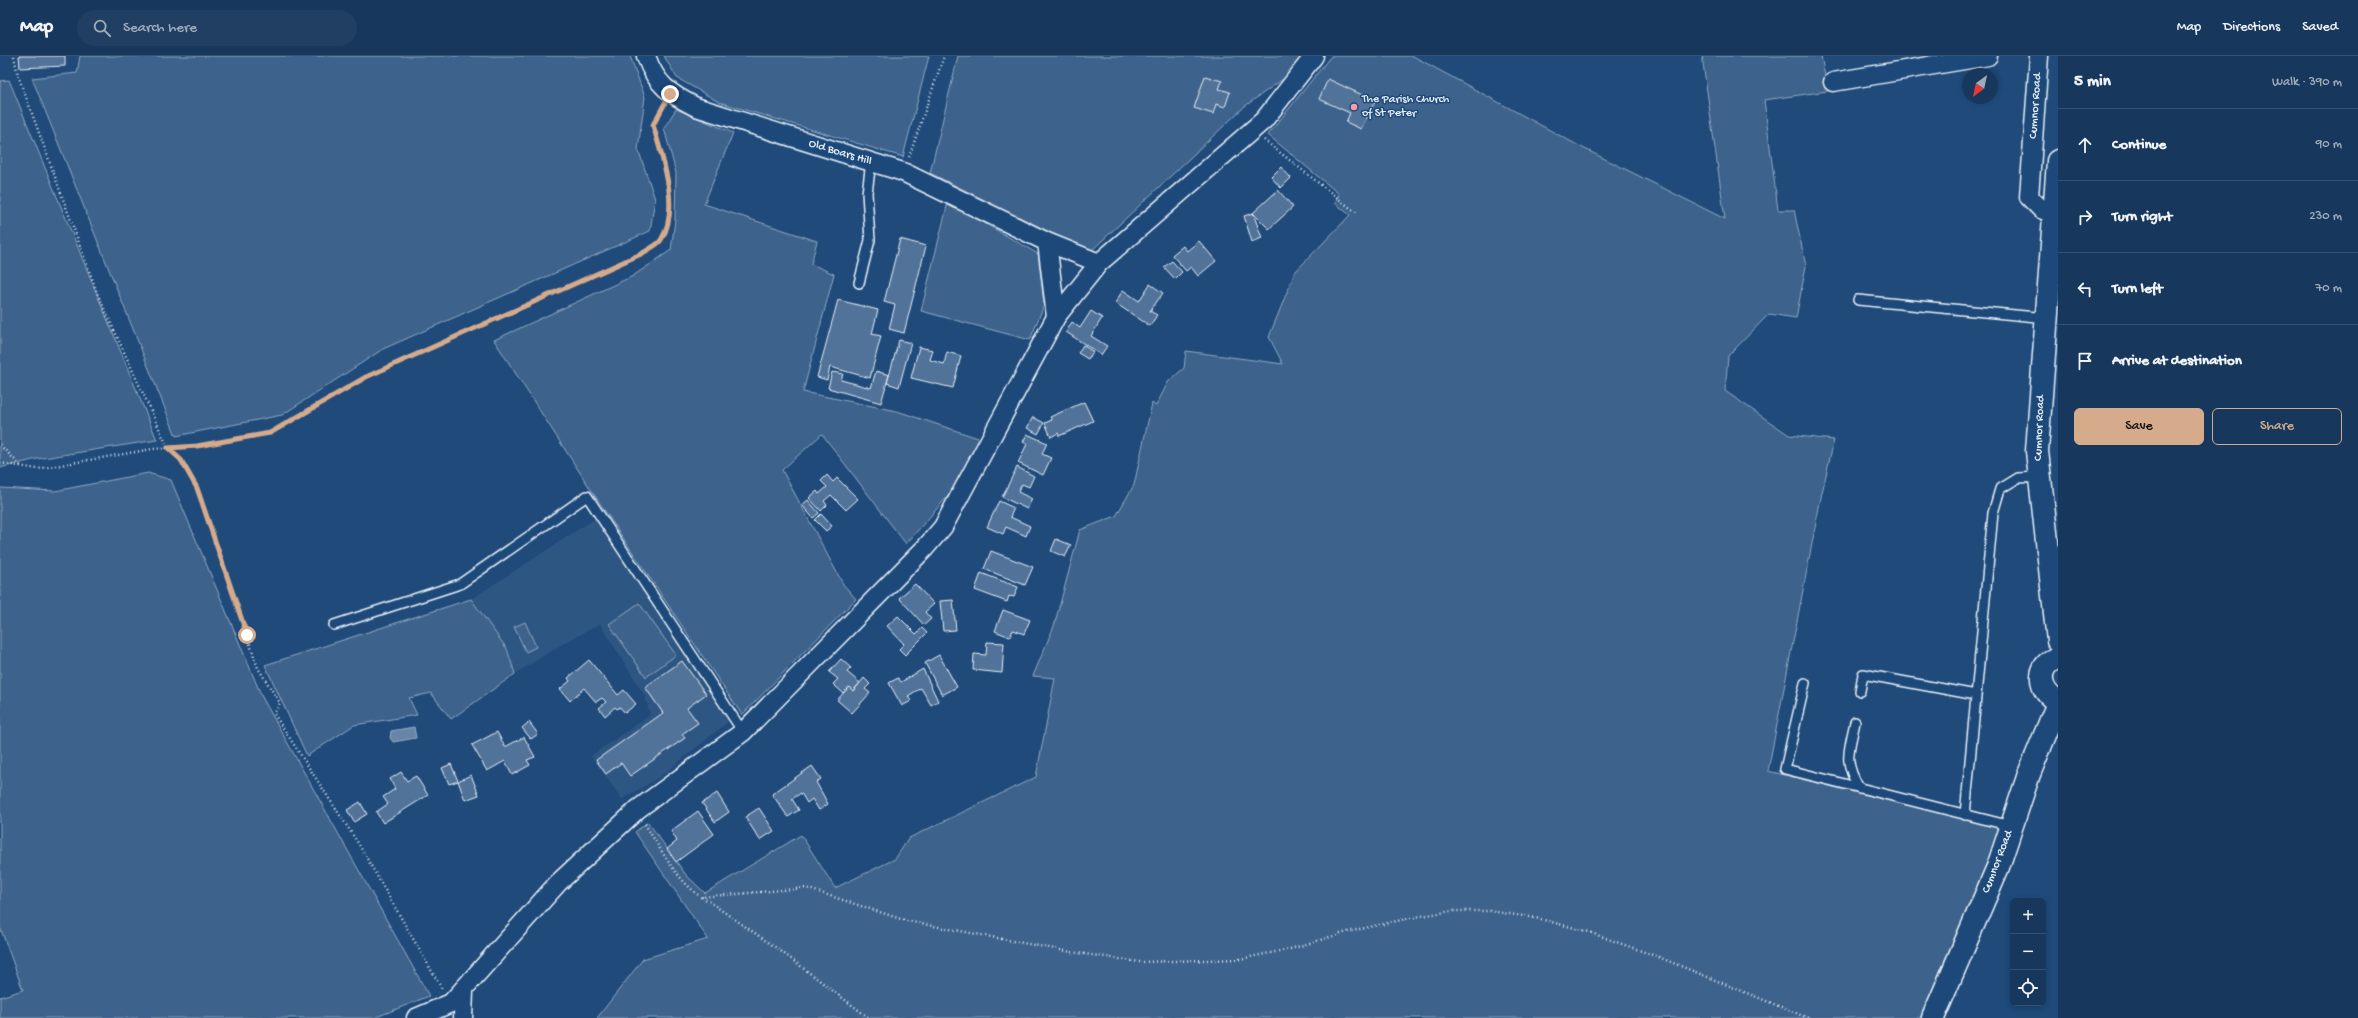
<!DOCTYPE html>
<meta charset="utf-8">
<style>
body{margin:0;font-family:"Gochi Hand",sans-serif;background:#203f62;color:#f1f3f6}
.controls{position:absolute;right:12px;bottom:12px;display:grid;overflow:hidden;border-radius:6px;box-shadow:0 2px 6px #0003}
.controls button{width:36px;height:36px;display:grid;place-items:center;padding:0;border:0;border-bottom:1px solid #365272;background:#17385c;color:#f1f3f6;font:20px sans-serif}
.compass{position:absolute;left:1962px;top:12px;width:36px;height:36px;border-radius:50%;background:#17385c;box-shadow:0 2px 6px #0003;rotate:213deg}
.stop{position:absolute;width:12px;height:12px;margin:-9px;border:3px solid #d6ab8b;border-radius:50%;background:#fff}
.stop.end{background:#d6ab8b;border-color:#fff;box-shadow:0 1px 4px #0008}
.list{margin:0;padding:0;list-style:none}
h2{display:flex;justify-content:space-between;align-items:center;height:52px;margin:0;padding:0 16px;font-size:17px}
h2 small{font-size:13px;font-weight:400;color:#9eacbb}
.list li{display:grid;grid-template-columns:26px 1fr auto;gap:12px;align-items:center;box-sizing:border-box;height:72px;padding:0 16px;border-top:1px solid #365272}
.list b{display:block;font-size:15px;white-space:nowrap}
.list em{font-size:13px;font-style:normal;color:#9eacbb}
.actions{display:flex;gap:8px;padding:12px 16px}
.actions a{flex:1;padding:9px 0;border:1px solid #d6ab8b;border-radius:6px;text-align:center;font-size:14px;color:#d6ab8b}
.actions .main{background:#d6ab8b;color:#111}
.icon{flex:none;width:22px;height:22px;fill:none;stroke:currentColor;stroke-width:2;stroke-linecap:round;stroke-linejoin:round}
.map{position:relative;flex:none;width:2058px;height:962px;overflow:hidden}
header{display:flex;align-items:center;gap:24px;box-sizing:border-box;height:56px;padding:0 20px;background:#17385c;border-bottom:1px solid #365272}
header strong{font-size:19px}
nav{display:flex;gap:22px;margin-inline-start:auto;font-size:14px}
.search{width:280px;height:36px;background:#203f62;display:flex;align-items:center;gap:10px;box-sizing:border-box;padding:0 14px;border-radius:22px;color:#9eacbb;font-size:15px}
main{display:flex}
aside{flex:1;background:#17385c}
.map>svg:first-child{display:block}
.built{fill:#2e5683}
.green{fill:#3c628c;stroke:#92aac2}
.water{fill:#6685a7;stroke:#9ab0c7}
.building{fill:#517399;stroke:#e8f1f8}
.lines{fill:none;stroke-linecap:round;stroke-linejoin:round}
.service-casing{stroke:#e8f1f8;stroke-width:12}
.minor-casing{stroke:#e8f1f8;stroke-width:21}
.secondary-casing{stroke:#e8f1f8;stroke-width:25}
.path{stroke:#e8f1f8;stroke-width:2.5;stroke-dasharray:1 3;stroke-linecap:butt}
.service{stroke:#1f4a7a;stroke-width:9}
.minor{stroke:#1f4a7a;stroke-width:18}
.secondary{stroke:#1f4a7a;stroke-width:22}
.route{stroke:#d6ab8b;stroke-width:5}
.poi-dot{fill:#ff9aa2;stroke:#1f4a7a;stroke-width:1.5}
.labels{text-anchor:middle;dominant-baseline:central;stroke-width:3;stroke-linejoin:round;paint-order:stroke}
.poi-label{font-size:12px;fill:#e8f1f8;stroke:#1f4a7a;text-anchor:start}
.street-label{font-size:12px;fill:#e8f1f8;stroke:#1f4a7a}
</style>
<header>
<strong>Map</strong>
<div class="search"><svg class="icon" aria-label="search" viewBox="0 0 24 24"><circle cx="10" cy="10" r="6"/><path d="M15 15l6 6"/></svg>Search here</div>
<nav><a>Map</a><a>Directions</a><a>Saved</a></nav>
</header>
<main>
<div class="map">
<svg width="2058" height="962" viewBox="0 0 2058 962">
<rect width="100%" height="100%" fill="#1f4a7a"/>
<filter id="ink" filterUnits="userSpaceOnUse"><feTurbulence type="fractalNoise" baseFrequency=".025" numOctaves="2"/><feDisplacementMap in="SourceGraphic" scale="8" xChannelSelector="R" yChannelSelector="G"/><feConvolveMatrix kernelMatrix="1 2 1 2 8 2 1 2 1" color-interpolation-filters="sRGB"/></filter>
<g filter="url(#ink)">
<path class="built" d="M596 462 729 665 660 721 622 743 591 700 650 659 645 640 600 568 561 589 515 618 507 593 471 543Z"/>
<path class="green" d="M80 0H630L645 41 638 93 655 143 650 175 383 293 282 359 176 380 32 22 77 17Z
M664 0H929L903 101 719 46 677 22Z
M958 0H1303L1286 21 1245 50 1090 196 930 117Z
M1331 0H1413L1581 91 1725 163 1702 0H1821L1828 35 1764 44 1778 154H1794L1806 210 1796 262 1769 258 1728 300 1725 335 1789 379 1834 384 1821 441 1768 715 2002 772 1920 962H597L643 903 708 883 635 776 648 766 686 819 705 837 801 779 835 832 895 803 909 782 1036 721 1055 622 1033 620 1054 570 1080 474 1116 460 1134 429 1152 347 1156 350 1168 326 1184 312 1186 295 1283 308 1269 281 1295 216 1350 159 1335 147 1339 138 1268 79Z
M9 24 157 384 37 403 0 412V25Z
M676 53 733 77 704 148 817 185 811 208 834 218 803 336 897 355 981 383 955 432 906 488 822 378 782 414 843 528 856 543 742 659 597 443 494 284 633 220 671 194 675 164 676 117 664 72Z
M948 146 1038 198 1044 249 1030 284 921 255Z
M148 417 171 424 262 641 429 940 374 962H0V941L23 934 0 871V432L55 435Z
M471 543 507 593 515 618 451 663 431 637 409 642 417 659 354 669 307 700 265 609Z
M639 547 676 599 646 621 609 568Z
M525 566 536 591 526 596 514 571Z"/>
<path class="water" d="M414 671 416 682 393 686 390 682 391 675Z"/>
<path class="building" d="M19 0H65V10L20 12Z
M1205 20 1222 25 1219 33 1230 36 1225 51 1216 48 1213 58 1194 52Z
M1328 23 1375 45 1361 73 1346 66 1350 57 1319 43Z
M1281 111 1291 122 1281 132 1271 121Z
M1278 134 1293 151 1269 173 1253 157Z
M1253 157 1262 182 1252 186 1244 160Z
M900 183 926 190 904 277 889 273 895 249 884 246Z
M1199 185 1216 205 1198 220 1191 211 1186 215 1172 199 1183 190 1187 195Z
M1172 205 1182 216 1175 223 1164 211Z
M1150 228 1163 237 1150 255 1157 259 1150 270 1115 247 1123 234 1139 245Z
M838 244 878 254 872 278 881 280 870 322 830 311 827 324 817 321Z
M1091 255 1102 262 1091 280 1107 290 1101 299 1066 276 1072 266 1080 272Z
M899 284 911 287 899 331 887 327Z
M1083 289 1093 296 1088 303 1078 297Z
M919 291 933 294 930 304 944 308 947 296 961 300 953 332 911 322Z
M876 315 889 319 881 347 828 332 832 316 843 318 841 324 871 332Z
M1084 346 1093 365 1059 380 1058 377 1051 381 1045 367 1052 364 1050 361Z
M1033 361 1044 367 1038 378 1027 372Z
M1027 378 1047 387 1042 398 1051 402 1043 419 1018 407 1027 388 1023 386Z
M1017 411 1034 420 1029 431 1022 428 1018 436 1032 443 1027 453 1002 441Z
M827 419 833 426 837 422 858 443 846 454 831 439 824 445 827 449 821 455 809 442 817 435 819 438 827 431 821 425Z
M808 444 819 457 813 462 802 449Z
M999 445 1014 452 1010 461 1030 470 1026 480 1006 471 1003 478 987 471Z
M821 458 832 470 826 475 815 464Z
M1056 483 1071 489 1065 501 1051 495Z
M991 495 1033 511 1025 529 984 513Z
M981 517 1018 531 1014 541 1009 540 1007 546 975 534Z
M915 528 934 548 925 556 931 563 924 569 899 542Z
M953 544 956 574 943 575 940 545Z
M1003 554 1030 564 1024 578 1013 574 1010 581 995 575Z
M898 560 916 578 922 572 927 577 905 599 899 593 904 588 887 570Z
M987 586 1004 587 1002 617 973 614 974 598 986 599Z
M939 599 957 631 942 639 925 607Z
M841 603 851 612 847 616 860 627 853 635 849 631 843 637 833 628 838 623 829 616Z
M589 604 618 639 624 634 636 648 625 657 620 651 617 653 615 651 605 660 599 652 606 646 602 642 596 646 584 632 570 645 560 633 570 625 568 622Z
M682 605 706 638 687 652 698 667 682 678 685 682 630 720 621 707 606 718 596 704 663 657 645 631Z
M923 613 938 645 931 649 921 632 908 640 911 645 902 650 889 627 898 622 901 626Z
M864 622 870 628 865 633 870 637 852 657 837 644 849 631 853 635Z
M529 666 538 678 531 683 522 672Z
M497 676 505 691 524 681 535 701 527 704 530 709 512 719 505 705 487 715 472 689Z
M451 708 458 725 449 728 442 712Z
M812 710 821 723 816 726 828 748 819 754 812 743 807 747 801 737 792 743 799 754 788 761 772 738Z
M401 716 407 725 416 720 428 739 383 767 376 756 388 748 383 741 395 733 390 723Z
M471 719 479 739 465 744 458 725Z
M717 737 729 756 715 766 702 747Z
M360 746 367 758 354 766 347 754Z
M759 752 774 775 760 784 745 761Z
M698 755 714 778 676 806 667 793 677 785 671 775Z"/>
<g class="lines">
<g class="service-casing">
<path id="service" d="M859 227 870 184 867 137 871 106
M1858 244 2047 262
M334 569 460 528 587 440 743 676
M1805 627 1785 713 2011 770
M1860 635 1863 618 1976 639
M1855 666C1849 696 1843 704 1859 732
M1965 759 1993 457 2000 433 2018 422 2040 421"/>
</g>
<g class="minor-casing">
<path id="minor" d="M646 0C656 29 670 38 696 51L903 116 1047 186 1099 207
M2039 0 2029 141 2041 153 2054 158
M1833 26 1988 0
M1047 186 1056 261
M416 962 451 947 558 827 638 753 743 676 925 492 943 471 1056 261 1099 207 1264 64 1314 0
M463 962 464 935"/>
</g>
<g class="secondary-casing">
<path id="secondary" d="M2058 105 2037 395 2058 585
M2058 602C2035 608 2038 637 2058 645
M1933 962 1998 811 2029 718 2058 647"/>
</g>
<path class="path" d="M14 0 18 19 98 239 168 392 181 404 197 432 258 612 280 647 274 658 358 787 442 933
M1264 84 1358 158
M909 101 944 0
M0 389 22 411
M0 407 38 413 152 393 197 390 271 377 366 321 641 198C647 194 658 189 661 184 681 153 662 101 653 69L664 50
M645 768C661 794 676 823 701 841L806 832 907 865 1071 896 1140 906 1240 903 1290 893 1347 876 1415 861 1452 855H1490L1536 862 1586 875 1661 902 1808 962
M702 841 778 893 869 962"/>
<use href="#service" class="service"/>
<use href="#minor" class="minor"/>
<use href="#secondary" class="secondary"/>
</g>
</g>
<g class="lines" filter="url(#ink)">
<path class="route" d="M247 579 197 432 181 404 168 392 197 390 270 377 366 321 641 198C647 194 658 189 661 184 681 153 662 101 653 69L670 38"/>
</g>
<circle class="poi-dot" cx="1354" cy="51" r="4"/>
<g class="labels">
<g class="poi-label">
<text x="1362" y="44">The Parish Church<tspan x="1362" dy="14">of St Peter</tspan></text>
</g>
<g class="street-label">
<text transform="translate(2036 50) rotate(-86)">Cumnor Road</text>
<text transform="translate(840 97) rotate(17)">Old Boars Hill</text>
<text transform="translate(2040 372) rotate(-88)">Cumnor Road</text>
<text transform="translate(1998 806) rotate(-69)">Cumnor Road</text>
</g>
</g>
</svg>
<div class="controls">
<button>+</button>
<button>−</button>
<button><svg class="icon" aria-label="locate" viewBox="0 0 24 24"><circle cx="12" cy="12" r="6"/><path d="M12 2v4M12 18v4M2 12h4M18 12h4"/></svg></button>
</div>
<svg class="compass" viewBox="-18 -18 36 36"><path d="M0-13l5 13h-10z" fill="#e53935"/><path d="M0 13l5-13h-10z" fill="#9eacbb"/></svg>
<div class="stop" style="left:247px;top:579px"></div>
<div class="stop end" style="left:670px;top:38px"></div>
</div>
<aside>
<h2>5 min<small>Walk · 390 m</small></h2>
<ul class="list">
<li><svg class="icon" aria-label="ahead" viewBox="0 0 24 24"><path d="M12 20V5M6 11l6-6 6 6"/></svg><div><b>Continue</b></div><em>90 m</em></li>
<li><svg class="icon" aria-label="right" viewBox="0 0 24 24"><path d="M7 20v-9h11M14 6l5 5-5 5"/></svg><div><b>Turn right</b></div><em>230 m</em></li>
<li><svg class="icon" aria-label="left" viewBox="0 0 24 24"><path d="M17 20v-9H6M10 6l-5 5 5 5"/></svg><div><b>Turn left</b></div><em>70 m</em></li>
<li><svg class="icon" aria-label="arrive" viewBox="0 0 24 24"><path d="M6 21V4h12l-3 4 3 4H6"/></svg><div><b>Arrive at destination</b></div></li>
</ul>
<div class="actions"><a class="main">Save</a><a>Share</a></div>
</aside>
</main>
